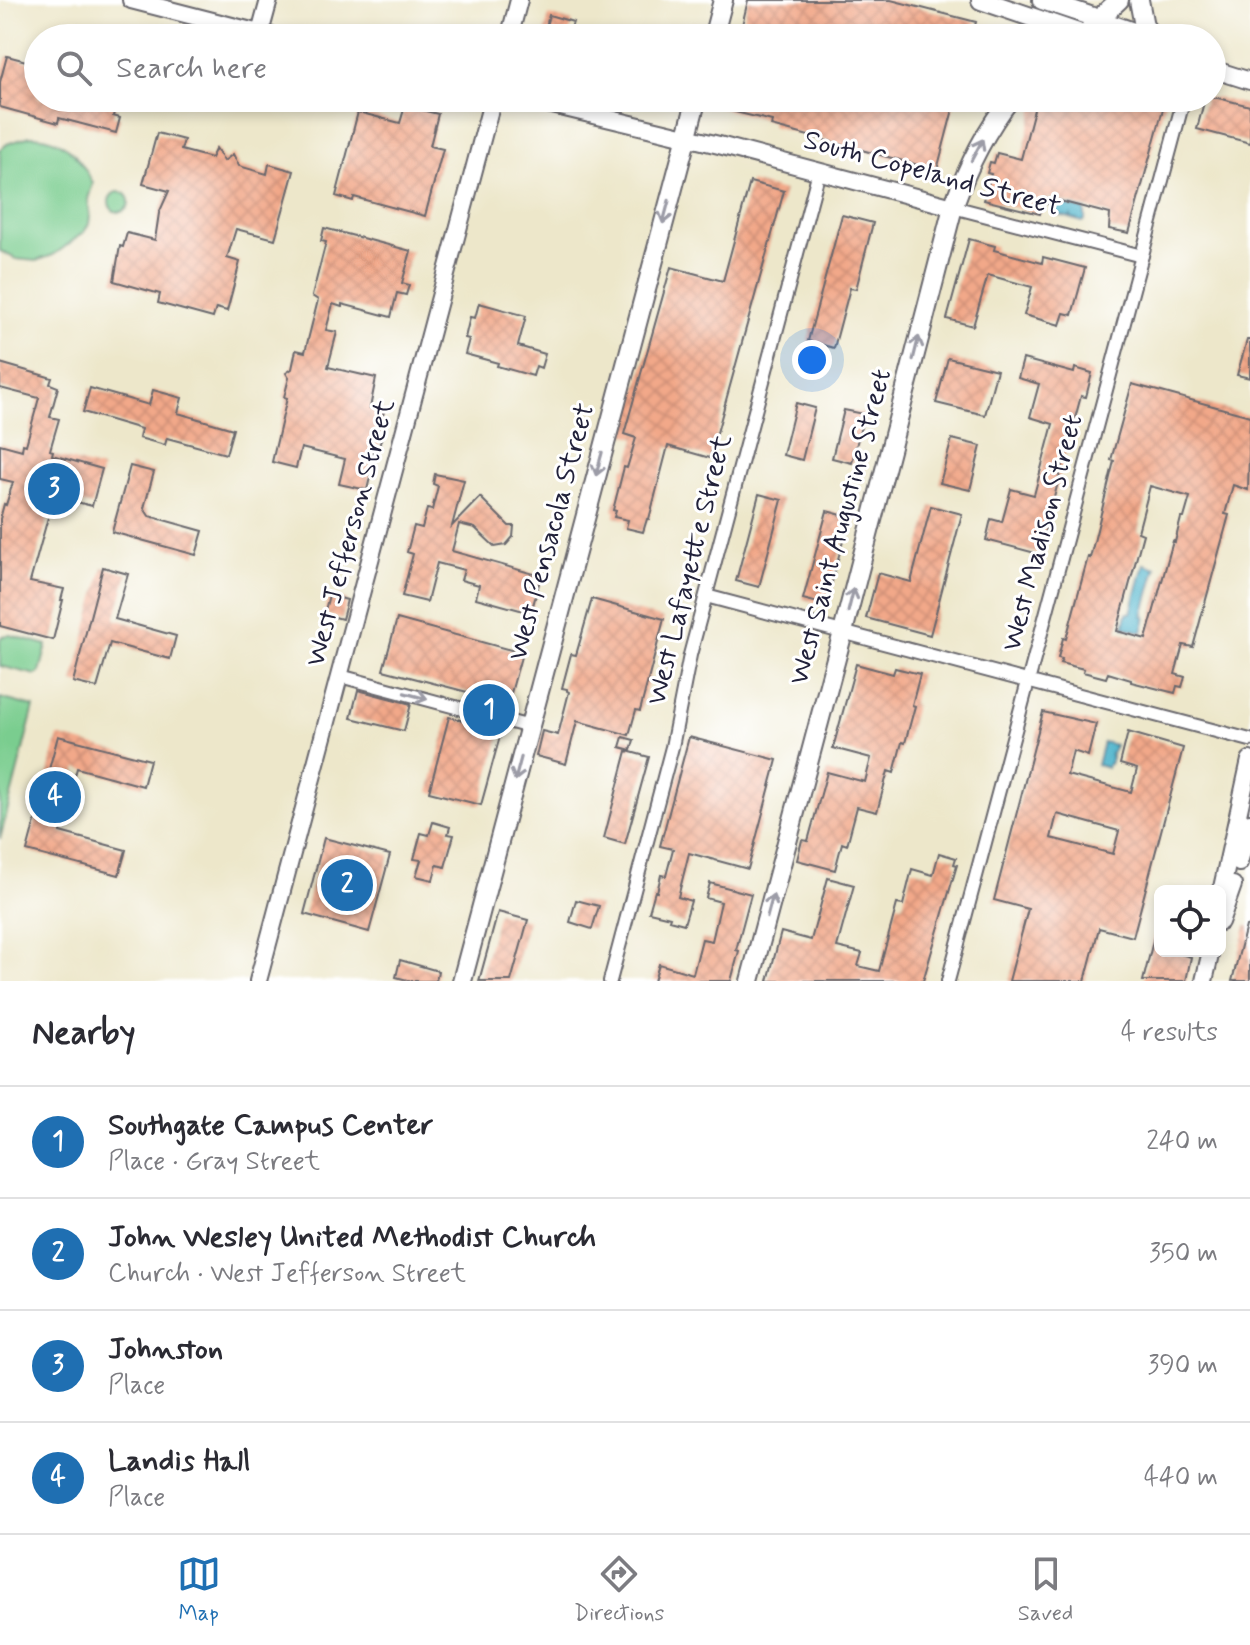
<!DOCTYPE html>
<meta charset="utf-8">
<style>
body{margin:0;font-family:Mynerve,sans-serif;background:#f2f2f3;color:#2b2b33}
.controls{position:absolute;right:24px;bottom:24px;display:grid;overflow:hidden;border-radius:12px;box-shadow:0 4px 12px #0003}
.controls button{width:72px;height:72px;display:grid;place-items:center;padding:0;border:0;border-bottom:2px solid #e1e1e2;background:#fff;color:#2b2b33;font:40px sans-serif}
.you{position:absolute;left:812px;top:360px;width:28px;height:28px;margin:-20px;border:6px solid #fff;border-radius:50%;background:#1a73e8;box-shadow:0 0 0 12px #1a73e833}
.badge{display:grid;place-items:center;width:52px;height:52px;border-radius:50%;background:#1f6fb2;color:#fff;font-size:26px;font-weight:700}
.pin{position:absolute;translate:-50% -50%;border:4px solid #fff;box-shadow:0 2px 8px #0006}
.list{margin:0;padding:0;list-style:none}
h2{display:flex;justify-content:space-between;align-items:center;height:104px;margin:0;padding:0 32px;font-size:34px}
h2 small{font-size:26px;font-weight:400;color:#7c7c81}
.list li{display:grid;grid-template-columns:52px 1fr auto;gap:24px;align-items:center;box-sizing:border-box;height:112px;padding:0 32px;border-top:2px solid #e1e1e2}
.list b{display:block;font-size:30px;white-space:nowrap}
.list p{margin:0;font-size:26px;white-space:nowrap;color:#7c7c81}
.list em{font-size:26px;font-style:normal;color:#7c7c81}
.icon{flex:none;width:44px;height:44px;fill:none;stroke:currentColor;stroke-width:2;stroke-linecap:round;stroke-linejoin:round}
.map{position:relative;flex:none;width:1250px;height:981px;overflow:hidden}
.search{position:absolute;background:#fff;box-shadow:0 4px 12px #0003;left:24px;right:24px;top:24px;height:88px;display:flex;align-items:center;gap:20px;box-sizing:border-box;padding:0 28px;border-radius:44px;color:#7c7c81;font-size:30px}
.sheet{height:552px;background:#fff}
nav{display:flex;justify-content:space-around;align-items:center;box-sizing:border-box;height:112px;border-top:2px solid #e1e1e2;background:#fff;font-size:22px;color:#7c7c81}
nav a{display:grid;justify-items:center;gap:4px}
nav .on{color:#1f6fb2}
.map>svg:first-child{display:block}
.green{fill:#7acd8f;stroke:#4e7865;stroke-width:2}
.water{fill:#4cb3cb;stroke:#376a83;stroke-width:2}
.building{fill:url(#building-cross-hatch);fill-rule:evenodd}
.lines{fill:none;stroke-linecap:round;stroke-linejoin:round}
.minor-casing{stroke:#69676d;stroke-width:16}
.tertiary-casing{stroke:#69676d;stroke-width:20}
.secondary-casing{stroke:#69676d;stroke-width:22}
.minor{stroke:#fff;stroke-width:12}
.tertiary{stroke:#fff;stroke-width:16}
.secondary{stroke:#fff;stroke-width:18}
.oneway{stroke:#9c9ca7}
.labels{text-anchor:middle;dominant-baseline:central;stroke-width:6;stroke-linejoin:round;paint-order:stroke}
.street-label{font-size:28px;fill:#22223b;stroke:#fff}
</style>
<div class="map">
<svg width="1250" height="981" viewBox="0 0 1250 981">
<defs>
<pattern id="building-cross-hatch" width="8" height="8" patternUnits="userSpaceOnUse" patternTransform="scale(2)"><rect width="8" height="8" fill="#f2a889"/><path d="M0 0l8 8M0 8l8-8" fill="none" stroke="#cf9077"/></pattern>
</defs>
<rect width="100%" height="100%" fill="#fff"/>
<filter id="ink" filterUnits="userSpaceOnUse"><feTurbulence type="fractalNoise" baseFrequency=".0125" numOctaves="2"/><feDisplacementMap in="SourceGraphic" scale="16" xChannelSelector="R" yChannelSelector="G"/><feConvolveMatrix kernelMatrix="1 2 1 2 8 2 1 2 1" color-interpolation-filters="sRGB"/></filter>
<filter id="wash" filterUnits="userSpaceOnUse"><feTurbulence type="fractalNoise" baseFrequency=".006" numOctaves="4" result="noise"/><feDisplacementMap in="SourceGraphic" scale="32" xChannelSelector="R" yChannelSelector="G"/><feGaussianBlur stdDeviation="1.8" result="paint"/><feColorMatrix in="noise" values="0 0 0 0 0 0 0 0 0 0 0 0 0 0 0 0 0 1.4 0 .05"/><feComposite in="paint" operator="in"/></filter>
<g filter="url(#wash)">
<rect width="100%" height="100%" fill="#ede7ca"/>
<path class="green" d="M30 136C64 136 78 155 93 183L88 199 90 215 89 224 84 232 62 249 53 255 36 261 16 259 0 251V150L7 144Z
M109 202a10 10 0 1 1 20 0a10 10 0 1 1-20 0Z
M10 635 47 645 40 672 36 675 0 666V640L2 636Z
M0 698 34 707 0 839Z"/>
<path class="water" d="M1057 203 1085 210V220L1083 222 1072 219 1071 216 1070 218 1059 215 1058 213 1055 212Z
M1144 564 1156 568 1143 616 1146 617 1142 632 1124 627 1127 613H1131Z
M1103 742 1115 745 1110 756 1112 757 1110 764H1108L1107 768 1097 765Z"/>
<g id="blocks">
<path class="building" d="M748 0H891L976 22 972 38H739Z
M549 15 573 22 568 38H543Z
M7 56 38 64V98H118L113 116 120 118 116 133 59 118 58 123 0 107V82Z
M717 98H956L937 170 771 126 772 121 715 107Z
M1037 98H1166L1129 233 1109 229 1110 214 1048 198 1047 204 1043 203 1040 214 984 200 991 174 987 173 990 162 994 163 997 153 1021 159Z
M1205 98H1218L1250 106V143L1197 129Z
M405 106 438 114 430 146 443 149 425 216 354 197 353 201 336 196 358 112 400 123Z
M157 133 184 140 181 150 211 158 216 148 224 161 233 154 239 166 267 174 269 164 294 171 275 239 236 229 227 258 240 262 227 311 216 308 213 318 158 303 160 294 114 281 120 246 123 247 127 233 155 240 159 213 169 191 143 184Z
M750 182 784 191 710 458 668 446 649 519H647L643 532 626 528 628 520 614 517 616 511 613 510 624 467 627 468 636 438 624 434 671 267 723 281Z
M842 215 873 223 856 289 850 288 834 348 808 341Z
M324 228 411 251 402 283 409 285 406 295 397 293 391 317 342 304V307L333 304 326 330 337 332 328 367 376 378 370 408 384 411 380 427H384L379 447 374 445 369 468 372 469 367 490 339 484 345 459 301 448 296 468 272 462 287 398 284 397 289 378 286 373 292 369 296 350 305 352 318 300 312 296 326 242 321 241Z
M969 239 995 246 994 250 1042 263 1043 257 1085 268 1072 315 1064 313 1060 325 1024 315 1032 287 988 275 973 326 947 319Z
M479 303 526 316 518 346 545 354 541 368 536 366 533 376 497 366 498 363 465 354 469 339 465 338 470 317 475 318Z
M1247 340H1250V378L1237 375Z
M948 358 997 370 985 415 936 403Z
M1023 359 1074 373 1075 368 1092 373 1086 397 1081 396 1039 554 986 540 991 519 1002 522 1011 489 1034 495 1053 424 1030 417 1039 384 1018 378Z
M0 363 52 378 50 384 58 387 50 417 59 419 50 450 53 451 52 455 102 469 92 506 54 496 30 582 64 589 61 600H63L53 640 0 626V519L4 504 6 505 13 482 0 479V444L22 450 23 444 26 445 39 398 0 388Z
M1132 384 1250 416 1248 490 1233 485 1225 514 1229 515 1193 647 1183 645 1175 674 1185 677 1182 687 1177 686 1175 693 1131 682V680L1108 673 1106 678 1083 672 1084 669 1060 663 1062 659 1058 658 1063 638 1066 639 1088 557 1090 558 1114 461 1111 460ZM1150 486 1190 497 1184 518H1181L1175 542 1173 541 1146 639 1117 631 1143 534 1138 532Z
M90 388 149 405 153 390 182 398 178 413 233 429 226 454 167 438 165 445 139 438 141 429 83 412Z
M796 403 815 408 802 460 783 455Z
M844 410 864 414 852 463 832 458Z
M952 439 981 446 970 490 940 483Z
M130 466 154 472 144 508 149 516 203 531 196 555 112 532Z
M435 474 464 480 452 526 480 497 509 526H514L513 537 506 545 495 547 475 528 459 524 452 551 541 576 531 613 476 598 479 585 461 580 464 570 437 563 427 602 402 596 413 554 407 552 414 526 422 528 427 509 432 510 438 486 433 484Z
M759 494 782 500 759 587 736 581Z
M931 506 962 514 930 635 866 618 878 573 911 582Z
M827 511 849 517 826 605 803 599Z
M103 567 128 574 115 619 176 636 170 659 110 643 97 688 73 682Z
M329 595 347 600 342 619 324 614Z
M592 599 664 619 640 711 636 710 629 735 577 721 566 764 536 756 542 731 558 735 569 692 567 691V689L562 688 571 654 576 655Z
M397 619 522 653 506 711 473 702 475 694 383 670Z
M856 664 893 674 895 668 920 674 912 705 915 706 905 743 902 742 894 773 888 771 877 812 857 807 847 845 842 843 835 870 797 860 802 840 808 841 827 772 865 782 871 758 833 748Z
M358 690 411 704 404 731 351 718Z
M1043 712 1096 724 1088 756 1073 751 1067 775 1131 792 1137 769 1120 764 1128 732 1183 748 1133 937 1099 928 1085 981H1009L1028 909 994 900ZM1057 814 1119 831 1113 854 1051 838Z
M449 717 468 722V720L502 729 481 805 429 792Z
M58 736 150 760 143 786 77 768 60 832 126 850 119 875 27 851Z
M623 737 634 740 631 750 620 747Z
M689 737 777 760 748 869 689 853 678 897 691 901 684 924 669 920 670 917 649 912 655 891 657 892 661 875 666 876 673 849 660 846Z
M627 751 649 757 625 844 604 838Z
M433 822 450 827 448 834 454 835 445 867 437 865 433 880 416 876 421 860 414 859 421 833 429 835Z
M324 838 390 855 369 932 304 914Z
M939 853 956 858 954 864 957 865 923 981H768L781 932 811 940 828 878 854 885 837 947 862 953 858 966 879 971 897 904 903 905 912 869 933 875Z
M710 883 751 894 736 950 739 951 731 981H654L659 964 693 974 702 939 712 941 721 902 706 898Z
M576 900 599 906 592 929 570 922Z
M498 912 528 920 513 974 511 981H479Z
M1246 926H1250V981H1232Z
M1156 929H1160V951H1170L1191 957 1186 981H1143Z
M400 960 438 971 436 981H411L396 977Z"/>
</g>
</g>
<g filter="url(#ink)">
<use href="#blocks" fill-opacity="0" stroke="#69676d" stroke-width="2"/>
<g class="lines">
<g class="minor-casing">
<path id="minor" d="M953 207 1142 256
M706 596 1250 740
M340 676 530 727
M610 981 672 747 690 655 819 171
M948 981 1184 98"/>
</g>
<g class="tertiary-casing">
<path id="tertiary" d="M131 0 279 38
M1099 19 1154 38
M260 33 269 0
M509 38 519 0
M1212 69 1250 81
M523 98 719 145 953 207
M1239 863 1250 822
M1220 897 1250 760
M1220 922 1233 885
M258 981 493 98
M1204 981 1211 951"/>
</g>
<g class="secondary-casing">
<path id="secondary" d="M981 0 1081 34
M1042 0 1099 19
M1139 0 1144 26 1153 38
M1091 26 1119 0
M713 38 723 0
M462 981 697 98
M750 981 843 632 953 207C967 168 985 131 1011 98"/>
</g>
<use href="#minor" class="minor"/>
<use href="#tertiary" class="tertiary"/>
<use href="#secondary" class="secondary"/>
</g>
<defs><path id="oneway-shaft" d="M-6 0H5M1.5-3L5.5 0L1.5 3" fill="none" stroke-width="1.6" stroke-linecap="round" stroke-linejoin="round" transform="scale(2)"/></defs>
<g class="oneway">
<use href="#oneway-shaft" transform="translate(977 150) rotate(-62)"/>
<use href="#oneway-shaft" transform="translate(666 212) rotate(105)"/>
<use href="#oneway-shaft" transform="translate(916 348) rotate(-76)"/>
<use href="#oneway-shaft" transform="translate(599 464) rotate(105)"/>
<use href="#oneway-shaft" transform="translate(851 600) rotate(-76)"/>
<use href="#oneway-shaft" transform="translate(416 696) rotate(15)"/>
<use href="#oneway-shaft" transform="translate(518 769) rotate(105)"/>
<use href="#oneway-shaft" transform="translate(770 906) rotate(-75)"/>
</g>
</g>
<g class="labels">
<g class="street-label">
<text transform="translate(932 174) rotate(15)">South Copeland Street</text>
<text transform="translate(841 527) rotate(-75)">West Saint Augustine Street</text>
<text transform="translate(552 532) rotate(-75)">West Pensacola Street</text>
<text transform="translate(351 533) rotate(-75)">West Jefferson Street</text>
<text transform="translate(1043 533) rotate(-75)">West Madison Street</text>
<text transform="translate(690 570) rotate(-76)">West Lafayette Street</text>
</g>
</g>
</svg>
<div class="controls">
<button><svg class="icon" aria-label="locate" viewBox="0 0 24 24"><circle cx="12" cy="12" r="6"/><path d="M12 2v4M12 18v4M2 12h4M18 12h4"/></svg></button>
</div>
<div class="you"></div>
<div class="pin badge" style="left:489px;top:710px">1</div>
<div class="pin badge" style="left:347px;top:885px">2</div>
<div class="pin badge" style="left:54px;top:489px">3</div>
<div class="pin badge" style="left:55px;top:797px">4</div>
<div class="search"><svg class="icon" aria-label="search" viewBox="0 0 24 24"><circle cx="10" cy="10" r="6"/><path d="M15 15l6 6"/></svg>Search here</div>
</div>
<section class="sheet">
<h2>Nearby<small>4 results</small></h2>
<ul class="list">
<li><span class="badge">1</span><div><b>Southgate Campus Center</b><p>Place · Gray Street</p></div><em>240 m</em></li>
<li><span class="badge">2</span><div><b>John Wesley United Methodist Church</b><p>Church · West Jefferson Street</p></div><em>350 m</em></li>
<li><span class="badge">3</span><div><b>Johnston</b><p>Place</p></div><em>390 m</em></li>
<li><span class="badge">4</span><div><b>Landis Hall</b><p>Place</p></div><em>440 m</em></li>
</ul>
</section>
<nav>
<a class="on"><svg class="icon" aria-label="map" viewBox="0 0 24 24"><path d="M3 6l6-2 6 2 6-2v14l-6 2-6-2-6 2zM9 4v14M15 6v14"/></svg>Map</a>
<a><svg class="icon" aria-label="directions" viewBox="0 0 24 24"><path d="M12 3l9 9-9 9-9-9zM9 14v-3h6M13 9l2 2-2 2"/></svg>Directions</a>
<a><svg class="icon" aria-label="saved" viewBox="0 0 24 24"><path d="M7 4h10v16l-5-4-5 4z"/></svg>Saved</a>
</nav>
